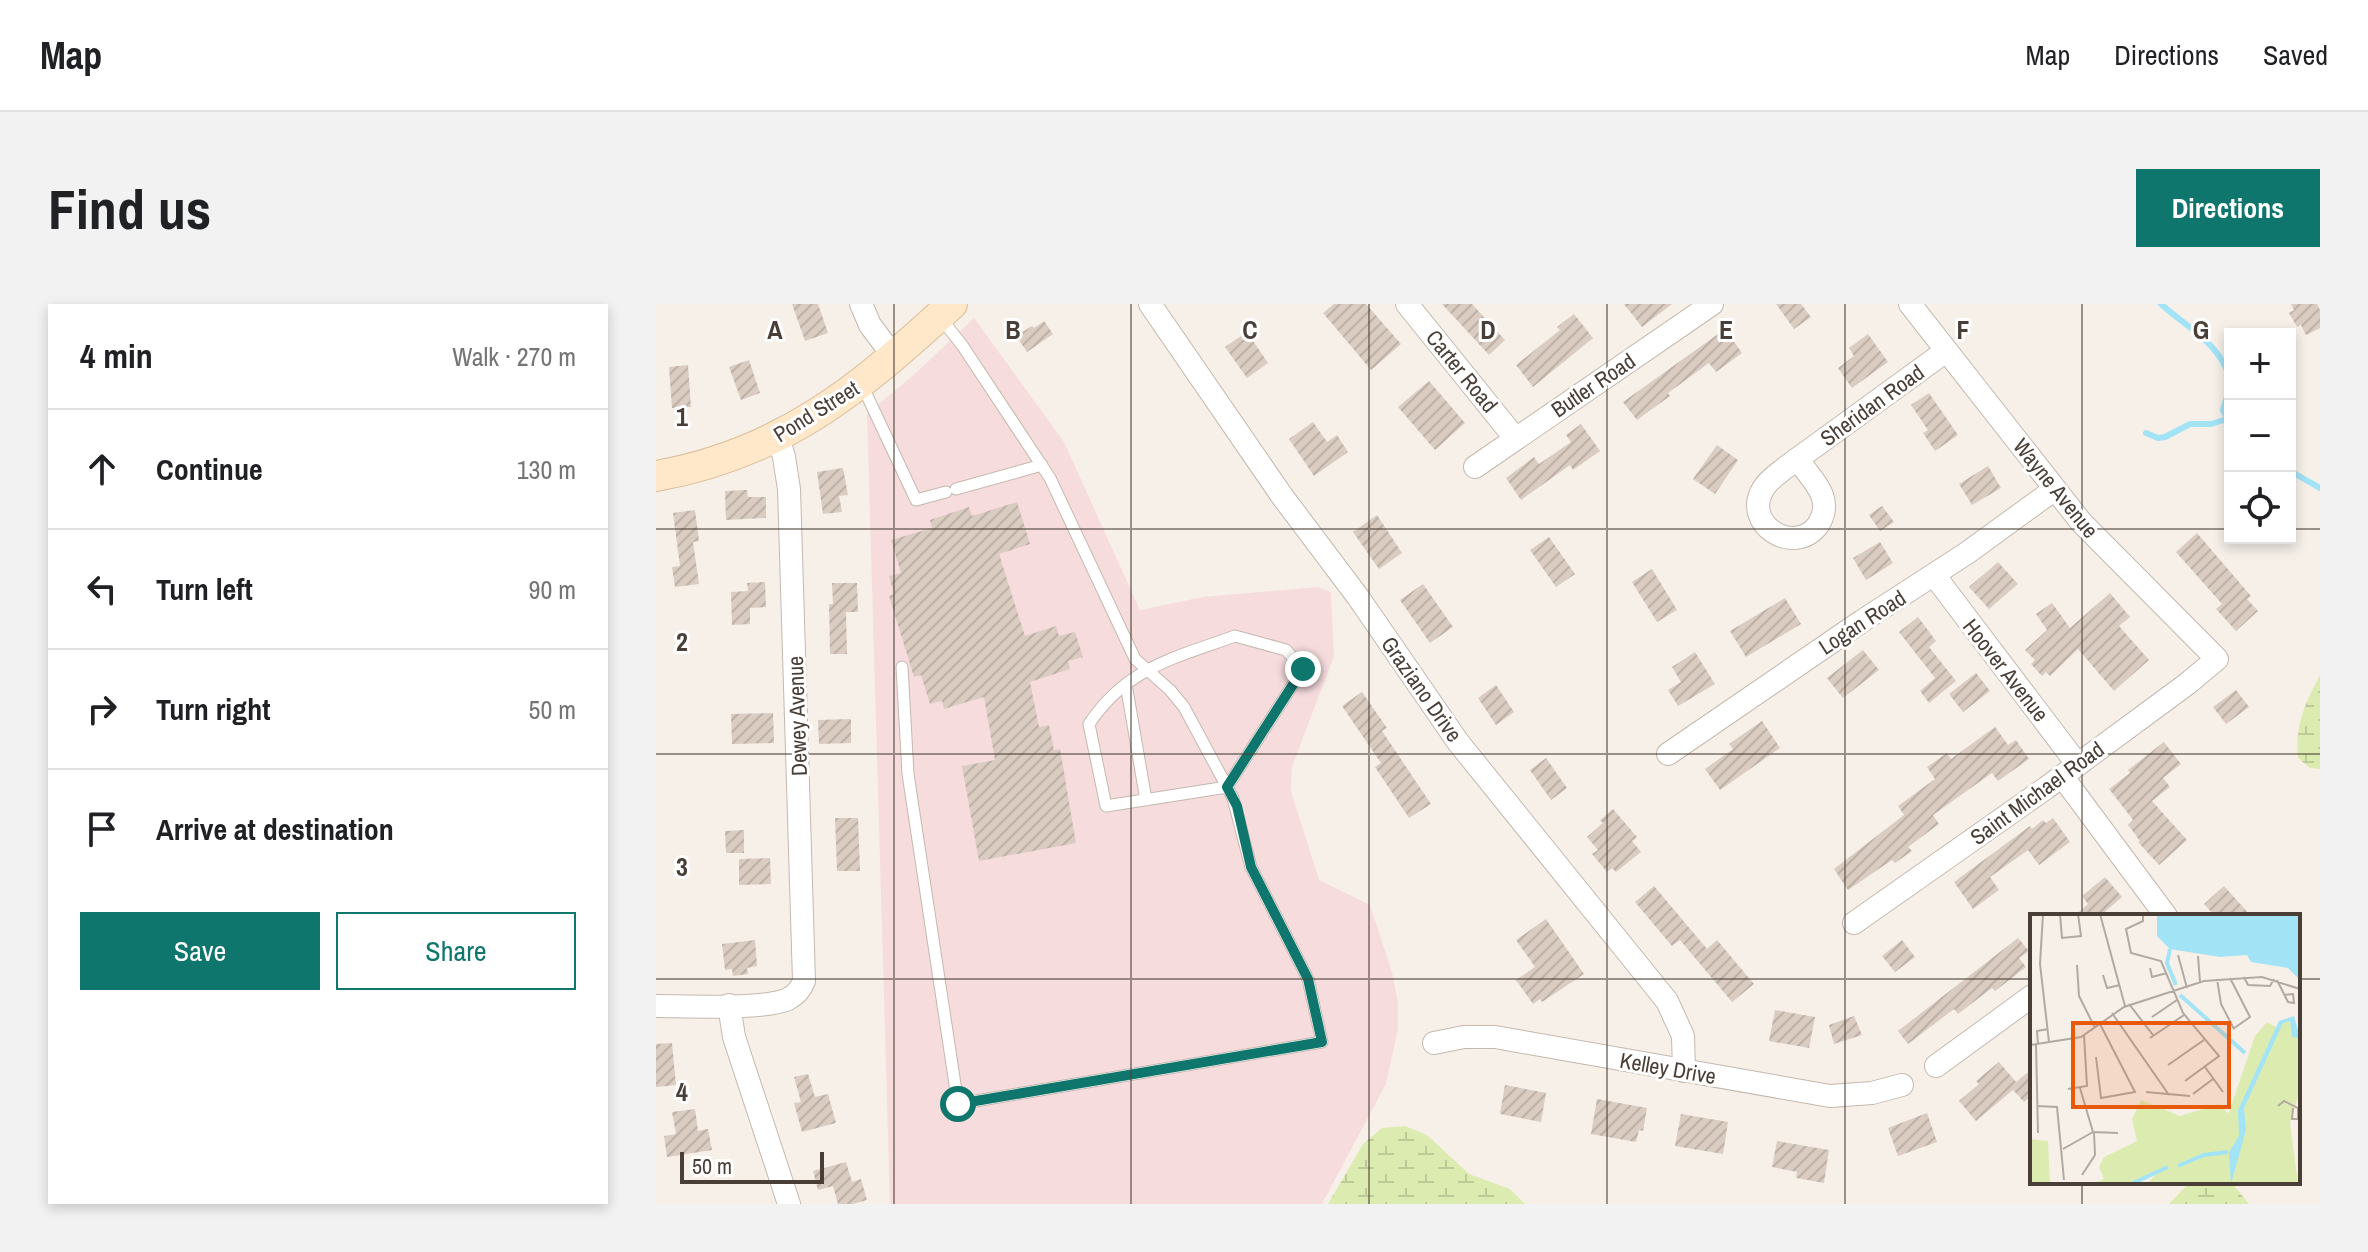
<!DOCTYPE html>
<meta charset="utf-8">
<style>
body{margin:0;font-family:"Archivo Narrow",sans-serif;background:#f2f2f2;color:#202124}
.controls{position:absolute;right:24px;top:24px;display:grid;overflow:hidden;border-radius:0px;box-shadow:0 4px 12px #0003}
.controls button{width:72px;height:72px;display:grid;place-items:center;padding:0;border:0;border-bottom:2px solid #e0e0e0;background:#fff;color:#202124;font:40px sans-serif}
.scale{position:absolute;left:24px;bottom:20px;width:144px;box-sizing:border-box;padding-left:8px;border:4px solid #4a3f37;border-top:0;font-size:22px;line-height:28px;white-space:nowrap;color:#4a3f37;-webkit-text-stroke:6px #fff;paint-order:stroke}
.stop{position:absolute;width:24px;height:24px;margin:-18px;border:6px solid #0f766e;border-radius:50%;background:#fff}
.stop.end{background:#0f766e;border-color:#fff;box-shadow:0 2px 8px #0008}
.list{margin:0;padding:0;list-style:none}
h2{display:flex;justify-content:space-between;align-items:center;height:104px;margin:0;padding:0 32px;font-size:34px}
h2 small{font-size:26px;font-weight:400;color:#757577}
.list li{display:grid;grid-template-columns:52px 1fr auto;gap:24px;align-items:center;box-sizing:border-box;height:120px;padding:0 32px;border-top:2px solid #e0e0e0}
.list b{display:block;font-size:30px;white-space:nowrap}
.list em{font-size:26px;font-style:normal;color:#757577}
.actions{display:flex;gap:16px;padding:24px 32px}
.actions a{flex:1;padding:18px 0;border:2px solid #0f766e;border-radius:0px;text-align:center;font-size:28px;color:#0f766e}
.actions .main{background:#0f766e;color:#fff}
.icon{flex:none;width:44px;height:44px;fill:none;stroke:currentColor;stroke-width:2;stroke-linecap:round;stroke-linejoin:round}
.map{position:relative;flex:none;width:1664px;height:900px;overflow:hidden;border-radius:0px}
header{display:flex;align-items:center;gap:48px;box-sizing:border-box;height:112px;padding:0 40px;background:#fff;border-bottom:2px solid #e0e0e0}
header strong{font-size:38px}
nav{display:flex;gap:44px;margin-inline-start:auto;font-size:28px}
.intro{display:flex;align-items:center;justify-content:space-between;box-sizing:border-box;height:192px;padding:0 48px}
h1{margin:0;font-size:56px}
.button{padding:20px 36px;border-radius:0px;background:#0f766e;color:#fff;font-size:28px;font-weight:700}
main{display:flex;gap:48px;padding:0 48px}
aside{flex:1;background:#fff;border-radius:0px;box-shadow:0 4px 12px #0003}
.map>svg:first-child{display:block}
.medical{fill:#f7dcde}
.wetland{fill:url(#wetland-marsh)}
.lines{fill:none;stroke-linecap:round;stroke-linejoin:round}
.stream{stroke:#a2e3f6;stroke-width:6}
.building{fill:url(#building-hatch)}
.service-casing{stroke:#c5b8ae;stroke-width:13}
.minor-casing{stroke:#c5b8ae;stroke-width:24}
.secondary-casing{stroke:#dcbd98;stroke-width:32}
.service{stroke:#fff;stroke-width:11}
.minor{stroke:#fff;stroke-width:22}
.secondary{stroke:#ffe8ca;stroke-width:30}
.route{stroke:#0f766e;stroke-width:10}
.grid{fill:none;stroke:#4a3f37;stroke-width:2;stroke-opacity:0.55}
.labels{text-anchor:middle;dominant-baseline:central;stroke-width:6;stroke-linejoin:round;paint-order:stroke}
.street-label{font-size:22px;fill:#4a3f37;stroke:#fff}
.inset-river{fill:none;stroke:#a2e3f6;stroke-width:4}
.inset-road{fill:none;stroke:#b1a9a2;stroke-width:2}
.view{fill:#e8590c;fill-opacity:0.15;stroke:#e8590c;stroke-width:4}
.inset-edge{fill:none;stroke:#4a3f37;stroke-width:4}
.grid-label{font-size:26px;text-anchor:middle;font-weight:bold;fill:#4a3f37;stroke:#fff;stroke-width:6;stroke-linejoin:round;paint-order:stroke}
</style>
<header>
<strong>Map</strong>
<nav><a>Map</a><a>Directions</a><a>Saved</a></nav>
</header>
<div class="intro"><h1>Find us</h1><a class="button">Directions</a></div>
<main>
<aside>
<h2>4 min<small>Walk · 270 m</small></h2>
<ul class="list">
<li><svg class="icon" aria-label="ahead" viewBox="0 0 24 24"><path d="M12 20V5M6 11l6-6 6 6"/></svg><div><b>Continue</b></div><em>130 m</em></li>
<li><svg class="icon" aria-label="left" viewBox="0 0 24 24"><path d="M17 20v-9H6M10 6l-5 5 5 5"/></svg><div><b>Turn left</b></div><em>90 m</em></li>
<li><svg class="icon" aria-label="right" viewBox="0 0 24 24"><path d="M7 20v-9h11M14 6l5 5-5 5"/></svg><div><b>Turn right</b></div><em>50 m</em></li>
<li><svg class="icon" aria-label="arrive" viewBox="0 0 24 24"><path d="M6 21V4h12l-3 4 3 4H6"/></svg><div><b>Arrive at destination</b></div></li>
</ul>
<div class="actions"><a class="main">Save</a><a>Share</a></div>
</aside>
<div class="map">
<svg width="1664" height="900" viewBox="0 0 1664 900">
<defs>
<pattern id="wetland-marsh" width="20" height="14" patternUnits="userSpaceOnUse" patternTransform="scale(2)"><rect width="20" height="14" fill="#dcecb0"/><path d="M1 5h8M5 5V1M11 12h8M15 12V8" fill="none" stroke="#becb98"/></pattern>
<pattern id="building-hatch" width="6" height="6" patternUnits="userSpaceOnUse" patternTransform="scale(2)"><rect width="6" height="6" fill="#dbccc1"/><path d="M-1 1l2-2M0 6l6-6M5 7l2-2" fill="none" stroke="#bdb0a6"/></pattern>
</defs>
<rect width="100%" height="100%" fill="#f6f0e9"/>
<path class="medical" d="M318 14 408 138 484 306 547 293 662 283 675 288 678 352 636 463 635 487 663 576 714 601 736 668 742 699V725L730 780 666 900H234L211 110 262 67Z"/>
<path class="wetland" d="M1664 371V465L1654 464 1642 454C1638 423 1650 397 1664 371Z
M749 822 771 831 813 870 854 885 869 900H672L707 840 726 824Z
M1540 878H1575L1593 900H1513L1532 880Z"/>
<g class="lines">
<path class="stream" d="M1505 0C1530 23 1566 40 1574 76
M1572 115 1567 106 1574 82
M1490 129 1502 134 1509 133 1534 120H1555L1571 115
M1634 167 1664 184"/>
</g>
<path class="building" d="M136 0H162L172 29 149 37Z
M678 0H710L745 40 715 66 667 9Z
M786 0H816L849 36 833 51Z
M968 0H1016L986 23Z
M1120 0H1145L1155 13 1138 25Z
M1635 0H1661L1664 6V24L1650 31 1645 21 1641 23 1633 9 1638 6Z
M918 10 937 34 877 83 860 61 904 26 901 23Z
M388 17 397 30 371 48 360 32 376 22 378 24Z
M1069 25 1086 49 1060 68 1053 59 1012 89 1014 92 981 116 967 98Z
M591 28 612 59 591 74 569 43Z
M1212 30 1232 58 1196 84 1182 64 1198 52 1193 44Z
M93 56 104 89 85 96 73 63Z
M32 61 35 103 16 104 13 63Z
M773 77 809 119 779 146 742 103Z
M1273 89 1302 131 1279 147 1267 129 1272 126 1255 101Z
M657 118 671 138 681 131 692 148 658 172 633 135Z
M925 120 944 147 917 166 914 161 865 196 850 174 878 153 883 160 915 138 910 131Z
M1061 141 1082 156 1059 190 1037 175Z
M1332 162 1345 184 1316 201 1303 180Z
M187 164 192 191 183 192 186 208 167 210 161 168Z
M91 186 92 193H110V214L70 216 69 187Z
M361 198 374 240 343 250 369 332 400 322 403 332 419 328 427 353 412 357 414 365 374 378 383 423 393 421 398 446 404 445 420 539 323 557 306 462 339 456 328 393 288 405 286 397 274 400 265 371 258 373 233 292 238 290 233 272 245 269 235 236 276 224 274 216 313 203 316 212Z
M1226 202 1238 218 1224 227 1213 211Z
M39 206 43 237 37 238 43 280 19 283 16 263 24 262 17 209Z
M721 211 746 249 723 265 697 228Z
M1541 229 1595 292 1591 295 1602 307 1580 327 1560 305 1566 300 1520 248Z
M893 233 919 270 900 283 874 246Z
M1224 238 1237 259 1210 276 1197 254Z
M1342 258 1362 280 1333 305 1313 283Z
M996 265 1021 306 1001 318 976 278Z
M109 278 110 303 94 304V320L76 321 75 288 92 287 91 279Z
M176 279H201L202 308H190L191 350H174L173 300H177Z
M767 280 797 323 774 339 744 296Z
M1454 289 1474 313 1463 322 1493 356 1458 387 1422 345 1394 372 1390 368 1386 372 1375 360 1379 356 1369 346 1391 326 1380 310 1396 299 1414 324Z
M1129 294 1145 320 1090 353 1074 327Z
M1262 313 1280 337 1273 343 1300 377 1273 399 1264 387 1279 374 1243 328Z
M1207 346 1223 366 1187 394 1171 374Z
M1039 348 1059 380 1022 402 1012 386 1025 378 1016 363Z
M1320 369 1334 387 1307 408 1293 390Z
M840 381 858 408 840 421 822 394Z
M1580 386 1593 403 1570 420 1557 403Z
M706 388 731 424 726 427 775 500 753 514 719 463 725 459 686 402Z
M117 409 118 439 76 440 75 410Z
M195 415V439L163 440 162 416Z
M1106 417 1124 444 1064 486 1049 465 1077 445 1073 440Z
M1339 423 1352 441 1360 436 1373 455 1342 477 1336 469 1277 511 1283 520 1252 543 1256 547 1239 559 1236 556 1192 586 1178 565 1248 511 1242 502 1279 475 1271 463 1291 449 1295 455Z
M1508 438 1525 460 1507 474 1514 483 1496 497 1531 536 1503 561 1482 538 1484 537 1472 521 1477 516 1453 485 1474 469 1472 466Z
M890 454 911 484 895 496 874 466Z
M957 505 981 533 976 537 985 548 960 568 956 564 951 568 936 550 942 546 931 533 947 519 944 516Z
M179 514H202L204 567H181Z
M1397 514 1414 538 1383 561 1372 546 1334 573 1343 586 1317 605 1298 578 1374 522 1376 525 1387 516 1390 519Z
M88 526V549H70L69 527Z
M114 554 115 580 83 581V555Z
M1449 573 1466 593 1444 612H1418L1432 600 1426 592Z
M998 582 1051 645 1061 636 1098 680 1076 698 1024 636 1016 642 979 598Z
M1568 582 1595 612H1559L1548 600Z
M890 615 928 670 886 698 884 695 877 700 860 676 879 663 860 636Z
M1362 634 1373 647 1363 654 1370 663 1339 687 1336 684 1302 710 1298 705 1252 740 1242 727Z
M99 636 101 662 91 664 92 670 77 672 76 665 69 666 66 640Z
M1246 636 1259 653 1239 668 1226 652Z
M1119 706 1159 713 1153 744 1113 737Z
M1198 712 1206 731 1178 740 1173 721Z
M16 739 20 781 0 783V740Z
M1343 758 1360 778 1376 765V791L1368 798 1357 786 1320 817 1303 797 1323 780 1320 777Z
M152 770 159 793 172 790 180 819 146 828 138 799 145 798 138 773Z
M849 781 890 789 885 818 844 810Z
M941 795 991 804 987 827 983 826 980 838 935 830Z
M39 805 42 827 52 825 56 846 11 853 8 832 20 830 16 808Z
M1271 809 1281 838 1242 852 1232 824Z
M1025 810 1072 818 1067 850 1019 842Z
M1121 837 1173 846 1168 879 1140 874 1141 868 1116 863Z
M190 858 196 878 205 875 211 896 197 900H182L177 882 162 886 157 867Z"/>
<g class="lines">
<g class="service-casing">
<path id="service" d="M206 81 260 196 290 188
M300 185 386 161
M579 332 630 346 647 365 571 483 450 502 433 420C471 363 519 354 579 332Z
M246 363 252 470 302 800 666 738 652 675 595 563 577 494 528 403 514 386 479 355 394 174 306 41 283 12
M470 380 490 496"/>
</g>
<g class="minor-casing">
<path id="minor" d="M205 0 214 21 238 53
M494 0 626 192 702 293 802 438 1011 697 1027 732 1028 767
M751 0 859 134
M1141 155C1149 166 1161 178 1166 191 1170 201 1168 212 1162 221 1138 253 1086 220 1107 185 1112 176 1122 170 1129 164L1290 47
M819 163 1056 0
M1278 271 1422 461
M1012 450 1206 317 1311 249 1399 185
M1406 472 1510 612
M1198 619 1390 484 1531 380 1561 355 1425 218 1254 0
M73 701 78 733 133 900
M0 702C29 702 109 706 132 695 140 691 145 685 148 677L133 185 128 153 122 133
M778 739 808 733H839L1174 792 1216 789 1246 781
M1280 762 1376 692"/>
</g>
<g class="secondary-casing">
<path id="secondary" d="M0 172C126 150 205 84 296 0"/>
</g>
<use href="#service" class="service"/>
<use href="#minor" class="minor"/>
<use href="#secondary" class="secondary"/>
</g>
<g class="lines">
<path class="route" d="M302 800 666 738 652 675 595 563 581 502 571 483 647 365"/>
</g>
<path class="grid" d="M238 0V900M475 0V900M713 0V900M951 0V900M1189 0V900M1426 0V612M0 225H1574M1634 225H1664M0 450H1664M0 675H1376M1642 675H1664M1426 878V900"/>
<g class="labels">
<g class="street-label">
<text transform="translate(806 67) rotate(51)">Carter Road</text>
<text transform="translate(937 81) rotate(-34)">Butler Road</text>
<text transform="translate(1216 101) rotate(-36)">Sheridan Road</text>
<text transform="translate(160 107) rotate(-32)">Pond Street</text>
<text transform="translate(1400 184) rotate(51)">Wayne Avenue</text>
<text transform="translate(1206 318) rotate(-33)">Logan Road</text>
<text transform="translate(1350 366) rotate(52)">Hoover Avenue</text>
<text transform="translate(766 385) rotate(55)">Graziano Drive</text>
<text transform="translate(141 412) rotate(-92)">Dewey Avenue</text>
<text transform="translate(1381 489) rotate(-36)">Saint Michael Road</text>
<text transform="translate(1012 764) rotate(10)">Kelley Drive</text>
</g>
</g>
<g transform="translate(1374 610)">
<rect width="270" height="270" fill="#f6f0e9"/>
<path d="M254 107H260L264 123 270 124V177L260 208 268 270H117L174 210 198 201 225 122 237 108 249 115ZM0 225 18 227 20 270H0Z" fill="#dcecb0"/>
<path d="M243 133 236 174V160L214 206V194ZM111 186 150 202 189 190 199 200 179 212 175 242 165 248 146 256 140 251 104 270H61L74 265 69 253 74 243 107 227 102 205ZM200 208 211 210 199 238 201 270H180ZM0 232 11 236 9 259 19 270H0Z" fill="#dcecb0"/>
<path d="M127 0H270V66L258 54 221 48 217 41 190 43 140 35 127 22ZM264 102 270 124 262 123 260 107 253 109 214 194 216 216 201 270 199 238 209 222 208 196 249 107Z" fill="#a2e3f6"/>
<path class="inset-river" d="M140 35 137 49 146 71M150 81 215 139M148 252 174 241 198 238M101 270 138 253"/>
<path class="inset-road" d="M13 0 10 50 19 128M30 0 32 24 51 22 48 0M70 0 95 92M113 0V7L96 15 101 39 131 47 153 99 189 142 155 167M148 41 157 74M168 42 170 68M47 51 49 82 65 114M120 54 122 63 137 59M73 61 77 74 90 71M214 63 218 71 240 72 244 65M200 64 220 103 203 115M187 65 191 90 204 115M247 66 258 88 264 89 263 80 254 81M99 90 123 121M82 99 139 181M122 103 147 86M120 124 154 101M6 130 8 219M8 130 7 117 18 115M0 131 51 123 94 93 174 67 232 63 270 75M66 143 71 184 105 178 70 110M138 151 174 126M175 153 193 178M50 174 63 218M38 175 57 172 54 121M116 178 160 182M163 180 183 165M7 192 27 193 34 266M248 192 254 187 268 194V205H262L263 194M63 218 88 219M33 235 63 218M52 261 65 241 64 219"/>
<path class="view" d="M43 109H199V193H43Z"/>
<rect width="270" height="270" class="inset-edge"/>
</g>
<g class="grid-label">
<text x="119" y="35">A</text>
<text x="357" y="35">B</text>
<text x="594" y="35">C</text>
<text x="832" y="35">D</text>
<text x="1070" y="35">E</text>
<text x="1307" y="35">F</text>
<text x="1545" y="35">G</text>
<text x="26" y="122">1</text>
<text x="26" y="347">2</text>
<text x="26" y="572">3</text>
<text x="26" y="797">4</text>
</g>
</svg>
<div class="controls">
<button>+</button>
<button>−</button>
<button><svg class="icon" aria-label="locate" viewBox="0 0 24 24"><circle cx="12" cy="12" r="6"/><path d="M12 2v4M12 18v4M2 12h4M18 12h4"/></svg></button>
</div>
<div class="scale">50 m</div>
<div class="stop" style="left:302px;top:800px"></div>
<div class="stop end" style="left:647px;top:365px"></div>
</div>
</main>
